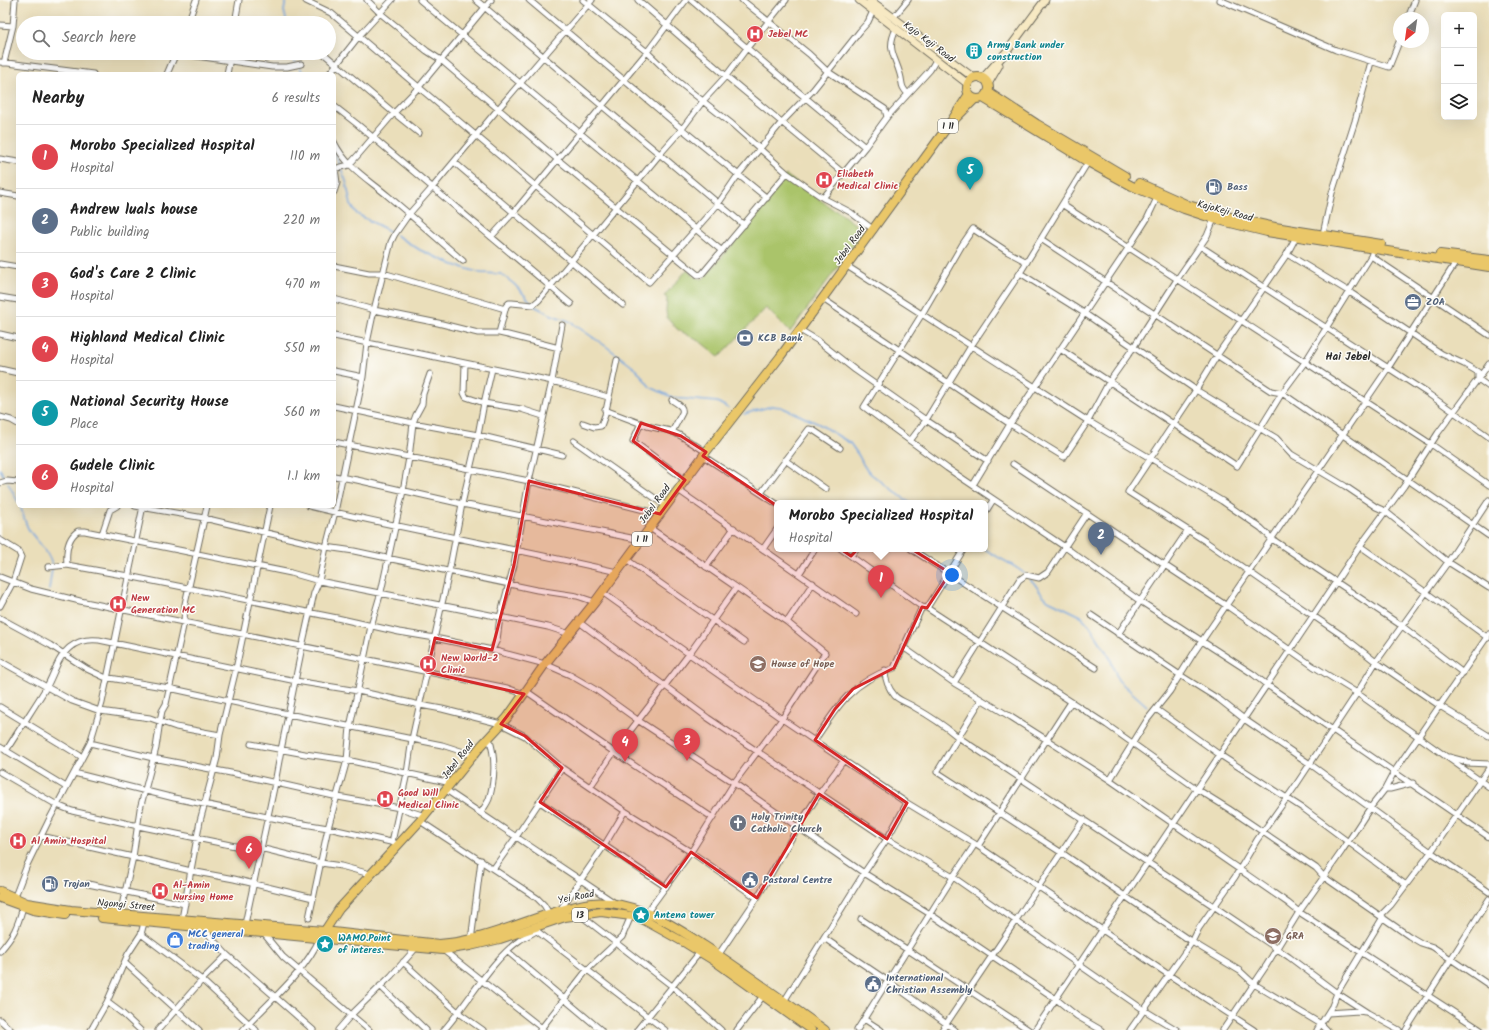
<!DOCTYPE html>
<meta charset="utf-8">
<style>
body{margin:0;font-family:Kalam,sans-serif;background:#f6f6f6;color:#222}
.controls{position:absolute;right:12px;top:12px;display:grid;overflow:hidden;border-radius:6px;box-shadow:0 4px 16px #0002}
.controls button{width:36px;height:36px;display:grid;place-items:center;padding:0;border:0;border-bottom:1px solid #e0e0e0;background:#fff;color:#222;font:20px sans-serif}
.compass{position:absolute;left:1393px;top:12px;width:36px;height:36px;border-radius:50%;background:#fff;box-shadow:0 4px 16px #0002;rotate:209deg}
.you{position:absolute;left:952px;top:575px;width:14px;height:14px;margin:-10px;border:3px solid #fff;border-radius:50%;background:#1a73e8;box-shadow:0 0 0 6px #1a73e833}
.badge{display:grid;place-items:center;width:26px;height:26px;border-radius:50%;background:#111827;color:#fff;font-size:13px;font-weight:700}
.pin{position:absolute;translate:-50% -33px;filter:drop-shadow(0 1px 2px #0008)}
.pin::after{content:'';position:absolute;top:21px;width:14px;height:12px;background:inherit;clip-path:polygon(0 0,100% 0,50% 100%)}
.popup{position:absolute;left:774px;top:500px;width:214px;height:52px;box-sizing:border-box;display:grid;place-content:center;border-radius:6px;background:#fff;filter:drop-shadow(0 1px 3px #0005);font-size:13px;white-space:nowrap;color:#767676}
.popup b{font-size:15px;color:#222}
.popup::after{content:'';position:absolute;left:50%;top:100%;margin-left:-8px;border:8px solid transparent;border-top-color:#fff}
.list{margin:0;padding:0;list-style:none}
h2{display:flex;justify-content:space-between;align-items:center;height:52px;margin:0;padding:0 16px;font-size:17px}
h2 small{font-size:13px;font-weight:400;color:#767676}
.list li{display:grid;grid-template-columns:26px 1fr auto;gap:12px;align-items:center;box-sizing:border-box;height:64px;padding:0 16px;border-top:1px solid #e0e0e0}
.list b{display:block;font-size:15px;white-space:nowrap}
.list p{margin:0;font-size:13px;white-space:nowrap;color:#767676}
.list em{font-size:13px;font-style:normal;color:#767676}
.icon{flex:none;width:22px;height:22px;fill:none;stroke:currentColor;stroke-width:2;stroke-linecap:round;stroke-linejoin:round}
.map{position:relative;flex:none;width:1489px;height:1030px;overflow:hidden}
.search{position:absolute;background:#fff;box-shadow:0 4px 16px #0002;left:16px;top:16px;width:320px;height:44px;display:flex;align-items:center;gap:10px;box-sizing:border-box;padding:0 14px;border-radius:22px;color:#767676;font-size:15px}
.panel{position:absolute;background:#fff;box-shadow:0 4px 16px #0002;left:16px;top:72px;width:320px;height:436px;border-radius:6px}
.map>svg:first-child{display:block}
.green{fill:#aac46a;stroke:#6a784a}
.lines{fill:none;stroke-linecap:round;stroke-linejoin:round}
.stream{stroke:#74a5df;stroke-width:1.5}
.minor-casing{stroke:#6e6a5d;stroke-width:7}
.secondary-casing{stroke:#6e6a5d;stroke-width:9}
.primary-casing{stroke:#6e6a5d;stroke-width:10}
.minor{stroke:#fff;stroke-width:5}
.secondary{stroke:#f7e9c3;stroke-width:7}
.primary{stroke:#eac769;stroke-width:8}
.marked{fill:#d62828;fill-opacity:0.2;stroke:#d62828;stroke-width:3;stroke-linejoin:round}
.labels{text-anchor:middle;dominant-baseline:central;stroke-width:3;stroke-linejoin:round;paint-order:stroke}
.shield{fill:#fdfcf7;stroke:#6a6a68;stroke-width:1}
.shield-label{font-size:9px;font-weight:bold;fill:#2b2b2b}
.health-label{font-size:10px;font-weight:bold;fill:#be3a42;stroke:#fdfcf7;text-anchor:start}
.street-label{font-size:10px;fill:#2b2b2b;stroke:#fdfcf7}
.culture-label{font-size:10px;font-weight:bold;fill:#0d838f;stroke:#fdfcf7;text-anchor:start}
.service-label{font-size:10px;font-weight:bold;fill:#4e5e75;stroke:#fdfcf7;text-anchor:start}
.education-label{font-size:10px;font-weight:bold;fill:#785e54;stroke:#fdfcf7;text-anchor:start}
.worship-label{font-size:10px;font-weight:bold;fill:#5b616d;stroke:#fdfcf7;text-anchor:start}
.shop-label{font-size:10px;font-weight:bold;fill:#366cbe;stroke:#fdfcf7;text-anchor:start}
.neighbourhood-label{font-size:11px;font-weight:bold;fill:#2b2b2b;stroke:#fdfcf7}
</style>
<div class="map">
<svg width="1489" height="1030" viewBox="0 0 1489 1030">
<rect width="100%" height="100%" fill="#fdfcf7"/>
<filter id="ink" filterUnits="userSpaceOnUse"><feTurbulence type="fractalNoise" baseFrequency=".025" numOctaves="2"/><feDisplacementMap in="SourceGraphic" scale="8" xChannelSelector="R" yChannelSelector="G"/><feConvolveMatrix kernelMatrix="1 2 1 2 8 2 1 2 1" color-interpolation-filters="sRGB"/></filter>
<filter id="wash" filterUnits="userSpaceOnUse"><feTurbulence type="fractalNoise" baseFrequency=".012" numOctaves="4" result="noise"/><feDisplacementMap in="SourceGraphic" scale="16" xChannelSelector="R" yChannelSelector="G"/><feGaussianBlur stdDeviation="0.9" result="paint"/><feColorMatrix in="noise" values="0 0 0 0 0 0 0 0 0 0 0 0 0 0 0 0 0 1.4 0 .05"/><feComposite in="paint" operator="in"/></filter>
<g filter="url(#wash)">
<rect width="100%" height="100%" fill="#eadeba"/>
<path class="green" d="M786 175 834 210 835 209 864 231 790 332 766 308 719 357 702 343 677 329 667 318 666 311 667 298 664 296 687 270 695 277 703 279 739 237Z"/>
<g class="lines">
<path class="stream" d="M286 0 284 11 287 23
M294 53 295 61 304 74
M334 151 346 181 351 205 357 214 393 233
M396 235 420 250 454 265 481 273 501 274 514 284 532 303
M534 306 552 315 569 321 607 347 637 370 650 387 674 398 717 402 728 408
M744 414 772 406 781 407 819 424 850 443 859 456 864 466 871 474 910 503
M0 469 6 480
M8 483 18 502
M20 506C23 513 25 523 29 530 37 542 49 551 52 565
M985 549C998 559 1013 563 1026 575
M1028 577 1034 583 1041 593 1048 600 1081 616 1090 626 1110 658 1118 680 1147 706
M49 590 52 569"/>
</g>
</g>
<g filter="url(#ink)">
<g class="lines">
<g class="minor-casing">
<path id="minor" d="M367 0 380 13 427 51 441 60 557 159 698 275 702 274 787 173
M420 0 722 251
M476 0 744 225
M529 0 682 129 767 198
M583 0 647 52 676 80 732 124 787 173 823 198 850 212 874 230
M638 0 726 76 843 173
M691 0 789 84 865 147
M742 0 809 54 827 71 885 109 887 117
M1220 0 1336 50 1389 67 1399 42
M306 1 331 13 649 282 718 204 738 175 782 122 813 90 860 31 868 22 873 11
M190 18 213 23
M893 18 908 0
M1408 18 1415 0
M188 23 196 0
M235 23 239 0
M0 25 13 26
M896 29C886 49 895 56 900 74 903 84 900 86 908 94
M176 53 272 67H287L301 64
M323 53 394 113 419 133
M0 62 93 74
M4 63 13 26 15 0
M167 74 176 53
M227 74 231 53
M329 74 359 36 392 0
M334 106 357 124 571 304
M334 142C346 167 368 179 388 196 413 217 438 239 463 261
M0 159 18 162
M454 162 623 305
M334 169 349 165 358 155 394 113 419 87 491 0
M334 192 337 183 335 168
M0 193 18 196
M823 198 865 147 887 117 930 70 936 60
M1063 205 1305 362 1431 444 1489 485
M1323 234 1332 193 1355 121 1371 62
M491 237 514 212 647 52 686 0
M1296 237 1287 254 1218 354 1196 390 1128 492 1205 541 1278 592 1343 636 1376 662 1440 706 1489 736
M1041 239 1271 391 1282 393 1489 536
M1200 246 1427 393 1489 437
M1372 253 1371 256 1489 335
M1287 254 1348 291 1442 354 1464 364 1478 372V379L1489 387
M1027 262 1008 252 973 229 962 245 922 314 864 407 947 468 1065 547 1140 601 1253 674 1267 685 1489 837
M0 264 18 267
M334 266 369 273H383L505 309
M847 266 1088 421 1222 501 1261 528 1272 539 1402 626 1463 673
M1020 273 1084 313 1196 390 1276 438 1291 454 1345 486 1376 507 1385 511 1448 562 1489 588
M0 297 18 300
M334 299 374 310 391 242 395 234 409 214 432 188 498 109 592 0
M823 299 1010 424 1064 457 1088 421 1109 382 1133 348 1178 278 1207 236 1214 219
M562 325 552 381 608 397
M800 330 817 340 855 370 926 420 988 461
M499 333 506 306 509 303H512L533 305 539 300 660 154 682 129 703 101 726 76 747 48 786 0
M0 334 18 338
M334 336 552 381 529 481 514 565 500 617 497 640 492 650
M1060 349 1237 466 1282 393 1305 362 1371 256
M465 363 464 393 466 397 484 403 492 369
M0 369 18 373
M334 371 363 377
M672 400C677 404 684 406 682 413L672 432
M334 406 413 423 478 435 562 455
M605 410 647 426 671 431 681 436 706 452
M0 417 11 420 18 424
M583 423 594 427 601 426 605 415 617 360
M641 423 633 441 685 480
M574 441 666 506
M910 441 926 420 971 346 1020 273 1088 162
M334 442 529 481 660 514
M703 456 777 504
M785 460 826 489
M1013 464 1169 568 1227 606 1313 666 1357 693 1489 787
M334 476 357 480 462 504 641 540
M0 483 7 481 18 482
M973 485 1010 424 1129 247 1147 219 1157 198
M678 490 856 614
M761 493 809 429 813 430 840 448
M135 506 204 518 326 547 354 551 537 590 577 596 595 602
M309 506C411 531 515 548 617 572
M985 513 993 500
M102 534 110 510 117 506
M0 540 18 551 21 557 13 582 0 606
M1360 546 1427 593 1488 638
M763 549 777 529
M841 549 922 607 927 608 1107 725 1197 789 1229 809 1316 868 1324 877 1409 936 1421 943 1433 947 1489 985
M911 549 1096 668
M851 556 856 549
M626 559 744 642
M67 565C66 553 67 538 78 531H85L291 573 319 581 500 617 548 627 570 634
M48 567 67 565 128 576 337 618 399 632 435 638 492 650 545 664 570 675 596 690 639 721 734 783 864 873 930 914 1056 999 1077 1016 1101 1030
M706 567 734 528
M799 574 815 549
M0 577 31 589 80 601 507 688 524 694
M602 592 689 654 782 719 907 803 975 844 1169 975 1254 1030
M927 608 964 549
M1091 615 1180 675 1220 700 1244 719 1310 764 1431 852 1391 905 1381 915
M0 618 50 645 87 669 104 677 169 688 288 714 442 745 473 755
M579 622 708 718 887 839 953 877 1144 1010 1177 1030
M787 622 813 583
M1118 634 1188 530
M903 647 954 683 1011 717 1110 780 1288 903 1299 912 1481 1030
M0 661 72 701 100 711 150 718 176 727 220 735
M885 670C885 681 888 688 895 696 900 701 908 703 914 707 930 716 945 726 958 737L1215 907 1289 957 1337 993 1368 1013 1399 1030
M954 683 1019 580 1026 575 1039 578 1048 572 1087 513
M526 691 614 752 713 818
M981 700 937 772 1062 853 1192 942 1240 971 1254 984 1321 1024 1327 1030
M0 707 82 757
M1156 709 1220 755 1304 809 1406 885
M815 740C837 706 853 681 894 668L922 607
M90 743 153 758 236 774 338 797 400 808 425 816
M251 744 305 754 347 760 451 783
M0 747 66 787
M6 751C19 730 33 709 46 688 54 675 57 658 69 648 77 641 89 639 99 640L296 681 358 691 420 705 442 709 501 724 525 736 562 768 625 811 691 852 757 898
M1449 757 1464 761 1467 763 1489 764
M1489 768 1431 852 1489 892
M0 772 57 805 72 811 138 826 240 847 260 848 321 863 341 866 370 874
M74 773 174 798 292 822 328 828 395 843
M1110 780 1147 720 1170 691 1195 651 1388 368 1456 262
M590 787 614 752 689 654 736 588
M1385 789H1390L1413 783
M446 790 615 903
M540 802 666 887
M481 813C483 809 487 804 489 799 495 780 496 757 489 738
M420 821 537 898 544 905 550 915
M41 836 133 857 191 871 234 879 313 898
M392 842 407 773 412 739 449 572 462 504 478 435 484 403 521 409 543 416
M978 846 1071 702
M494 868 516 837 562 768
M88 884 185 904
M14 899 27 865 48 822 90 743 102 703 143 506
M560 910 604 846 625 811
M120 914 133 857 140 809 156 748 160 721 162 711 166 704 184 622 185 604 207 506
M580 915 672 986 721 1030
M645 915 691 852 734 783 782 719 825 653 787 622 650 528
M309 918 328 828 347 760 350 727 371 626 381 592 403 491 409 458 413 423 416 415 422 404 423 394 430 374
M182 919 200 821 217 758 220 735 236 669 270 506
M861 919 1029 1030
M245 924 275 783 281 750 302 647 314 593 319 581 326 547 335 512 363 377 367 343 374 310 438 323 478 333H499L508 335 559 348
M207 928 209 935 227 955 313 1030
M533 928 665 1030
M141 934 202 980 256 1030
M264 934 283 957 369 1030
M824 938 888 981 955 1030
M471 941 481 860
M443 950 543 1029
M0 951C14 935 17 928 23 907
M507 951 601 1030
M717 957 757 898 798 827 819 794 844 760
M403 962 459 1013 483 1030
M125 963 199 1030
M380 986 426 1030
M107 1002 123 1014 140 1030
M783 1003 864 873 887 839 907 803
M1328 1013 1359 1011 1365 1012
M864 1019 881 1030
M0 1020 11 1030
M91 1030 107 1002 128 954 141 934 144 923
M158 1030 202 980 227 955
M243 1030C270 1000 303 975 320 938
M338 1030 352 1014 391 976 416 948
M444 1030C468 1003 491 960 520 940 525 937 531 934 536 931
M540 1030 587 970 622 937 631 916
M637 1030 700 952
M737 1030 763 996
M857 1030 953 877 975 844
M942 1030 1084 819
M1035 1030 1360 546 1404 486 1438 433 1489 364
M1130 1030 1192 942 1199 928 1235 877 1257 840 1294 788 1357 693 1376 662 1448 562 1489 500
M1223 1030 1266 966 1299 912 1342 851 1370 808 1385 789 1394 772 1489 634
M1317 1030 1332 1006 1337 993 1383 917
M1406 1030 1489 899"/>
</g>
<g class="secondary-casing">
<path id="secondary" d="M859 0 968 84
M870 0 974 78
M982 79 1008 50 1045 0
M988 84 999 65"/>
</g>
<g class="primary-casing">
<path id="primary" d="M967 88a11 11 0 1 1 22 0a11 11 0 1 1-22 0Z
M988 92 1037 124 1125 176
M969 94 948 126 975 99
M983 98 1088 162 1132 186 1184 209 1214 219 1267 232 1489 267
M1139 183 1188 205 1238 219 1275 227 1381 244
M1440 254 1489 260
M0 891 27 903 71 910 324 931 439 944C489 941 535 914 585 904 604 900 626 905 644 912 666 920 686 934 705 946 746 973 785 1002 825 1030
M0 898 33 910 65 915
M102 918 443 950 470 946 500 939 565 917 601 912 631 916 642 919 687 944 713 960 811 1030
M320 938 339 909 420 821 481 746 507 718 545 664 595 602 706 452 780 357 948 126"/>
</g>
<use href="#minor" class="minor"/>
<use href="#secondary" class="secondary"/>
<use href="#primary" class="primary"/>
</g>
</g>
<path class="marked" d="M641 423 681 436 706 452 703 456 851 556 878 528 950 573 927 608 922 607 894 668 853 689 835 709 815 740 907 803 887 839 819 794 757 898 691 852 666 887 540 802 562 768 525 736 501 724 524 694 427 672 435 638 492 650 514 565 529 481 660 514 685 480 633 441Z"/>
<defs>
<g id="hospital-disc" transform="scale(0.9)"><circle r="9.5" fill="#e0444e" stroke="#fdfcf7"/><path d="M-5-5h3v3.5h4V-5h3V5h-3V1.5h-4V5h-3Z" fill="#fff"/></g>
<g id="building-disc" transform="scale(0.9)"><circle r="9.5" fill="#0f9aa8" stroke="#fdfcf7"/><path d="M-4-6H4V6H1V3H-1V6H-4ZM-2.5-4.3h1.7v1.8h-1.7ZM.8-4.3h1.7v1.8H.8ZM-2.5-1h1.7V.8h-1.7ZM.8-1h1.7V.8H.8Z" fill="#fff"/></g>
<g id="fuel-disc" transform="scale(0.9)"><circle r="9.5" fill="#5c6f8a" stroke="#fdfcf7"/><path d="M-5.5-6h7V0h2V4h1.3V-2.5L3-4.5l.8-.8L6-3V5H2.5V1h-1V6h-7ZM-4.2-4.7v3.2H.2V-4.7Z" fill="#fff"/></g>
<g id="office-disc" transform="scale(0.9)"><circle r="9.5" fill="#5c6f8a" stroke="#fdfcf7"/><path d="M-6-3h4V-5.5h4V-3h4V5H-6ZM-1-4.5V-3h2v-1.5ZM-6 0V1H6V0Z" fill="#fff"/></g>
<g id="bank-disc" transform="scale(0.9)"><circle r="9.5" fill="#5c6f8a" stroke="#fdfcf7"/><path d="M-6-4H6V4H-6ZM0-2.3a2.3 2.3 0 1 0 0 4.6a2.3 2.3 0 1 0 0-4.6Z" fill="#fff"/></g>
<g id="school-disc" transform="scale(0.9)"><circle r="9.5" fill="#8d6e63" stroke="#fdfcf7"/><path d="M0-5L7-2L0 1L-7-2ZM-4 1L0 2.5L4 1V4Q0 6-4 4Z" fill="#fff"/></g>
<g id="church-disc" transform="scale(0.9)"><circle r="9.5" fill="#6b7280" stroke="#fdfcf7"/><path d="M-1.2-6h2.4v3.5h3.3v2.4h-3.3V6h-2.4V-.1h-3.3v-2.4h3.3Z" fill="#fff"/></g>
<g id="civic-disc" transform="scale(0.9)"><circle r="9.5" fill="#5c6f8a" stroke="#fdfcf7"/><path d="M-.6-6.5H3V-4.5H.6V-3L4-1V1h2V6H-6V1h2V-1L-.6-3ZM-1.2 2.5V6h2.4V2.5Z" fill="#fff"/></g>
<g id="sight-disc" transform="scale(0.9)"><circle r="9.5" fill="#0f9aa8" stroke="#fdfcf7"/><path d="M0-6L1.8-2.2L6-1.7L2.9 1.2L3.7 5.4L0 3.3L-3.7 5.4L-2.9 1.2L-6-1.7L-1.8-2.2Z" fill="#fff"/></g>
<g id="university-disc" transform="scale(0.9)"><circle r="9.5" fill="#8d6e63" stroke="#fdfcf7"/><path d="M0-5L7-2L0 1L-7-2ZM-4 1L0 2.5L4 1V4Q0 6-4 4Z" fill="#fff"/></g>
<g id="shop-disc" transform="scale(0.9)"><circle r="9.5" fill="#3f7fe0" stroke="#fdfcf7"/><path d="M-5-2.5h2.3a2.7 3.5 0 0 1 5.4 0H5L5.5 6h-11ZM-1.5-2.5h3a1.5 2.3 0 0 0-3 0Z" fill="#fff"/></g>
</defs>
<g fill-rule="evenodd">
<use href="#hospital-disc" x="755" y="34"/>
<use href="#building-disc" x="974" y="51"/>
<use href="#hospital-disc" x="824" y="180"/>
<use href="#fuel-disc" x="1214" y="187"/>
<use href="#office-disc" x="1413" y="302"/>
<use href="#bank-disc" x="745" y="338"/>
<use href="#hospital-disc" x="118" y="604"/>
<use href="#hospital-disc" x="428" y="664"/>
<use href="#school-disc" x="758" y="664"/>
<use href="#hospital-disc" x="385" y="799"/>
<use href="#church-disc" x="738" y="823"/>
<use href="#hospital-disc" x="18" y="841"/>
<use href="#civic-disc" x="750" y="880"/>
<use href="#fuel-disc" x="50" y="884"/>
<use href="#hospital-disc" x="160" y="891"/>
<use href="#sight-disc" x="641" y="915"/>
<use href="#university-disc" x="1273" y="936"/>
<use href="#shop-disc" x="175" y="940"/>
<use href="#sight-disc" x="325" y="944"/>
<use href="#civic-disc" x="873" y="984"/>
</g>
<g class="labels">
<g class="shield">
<rect x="938" y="119" width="20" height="14" rx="3"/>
<rect x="632" y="532" width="20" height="14" rx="3"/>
<rect x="572" y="908" width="16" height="14" rx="3"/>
</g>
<g class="shield-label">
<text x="948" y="126">I 11</text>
<text x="642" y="539">I 11</text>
<text x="580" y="915">13</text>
</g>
<g class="health-label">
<text x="768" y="34">Jebel MC</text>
<text x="837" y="174">Eliabeth<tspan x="837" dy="12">Medical Clinic</tspan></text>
<text x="131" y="598">New<tspan x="131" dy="12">Generation MC</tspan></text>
<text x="441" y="658">New World-2<tspan x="441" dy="12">Clinic</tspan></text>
<text x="398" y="793">Good Will<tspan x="398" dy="12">Medical Clinic</tspan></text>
<text x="31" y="841">Al Amin Hospital</text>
<text x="173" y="885">Al-Amin<tspan x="173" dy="12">Nursing Home</tspan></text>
</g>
<g class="street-label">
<text transform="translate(929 42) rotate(37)">Kajo Keji Road</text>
<text transform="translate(1225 211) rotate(15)">KajoKeji Road</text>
<text transform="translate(850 245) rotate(-54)">Jebel Road</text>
<text transform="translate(655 504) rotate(-54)">Jebel Road</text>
<text transform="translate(458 760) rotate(-52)">Jebel Road</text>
<text transform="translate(576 897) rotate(-11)">Yei Road</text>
<text transform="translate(126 905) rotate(5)">Ngongi Street</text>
</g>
<g class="culture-label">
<text x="987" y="45">Army Bank under<tspan x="987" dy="12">construction</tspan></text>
<text x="654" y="915">Antena tower</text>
<text x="338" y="938">WAMO.Point<tspan x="338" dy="12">of interes.</tspan></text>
</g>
<g class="service-label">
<text x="1227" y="187">Bass</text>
<text x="1426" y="302">ZOA</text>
<text x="758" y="338">KCB Bank</text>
<text x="763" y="880">Pastoral Centre</text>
<text x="63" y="884">Trojan</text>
<text x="886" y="978">International<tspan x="886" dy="12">Christian Assembly</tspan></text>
</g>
<g class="education-label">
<text x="771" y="664">House of Hope</text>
<text x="1286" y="936">GRA</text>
</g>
<g class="worship-label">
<text x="751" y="817">Holy Trinity<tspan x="751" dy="12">Catholic Church</tspan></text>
</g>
<g class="shop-label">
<text x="188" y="934">MCC general<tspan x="188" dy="12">trading</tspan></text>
</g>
<g class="neighbourhood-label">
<text x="1348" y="357">Hai Jebel</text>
</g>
</g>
</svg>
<div class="controls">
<button>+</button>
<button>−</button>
<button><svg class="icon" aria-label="layers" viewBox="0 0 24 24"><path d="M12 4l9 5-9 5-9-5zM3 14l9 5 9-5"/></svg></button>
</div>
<svg class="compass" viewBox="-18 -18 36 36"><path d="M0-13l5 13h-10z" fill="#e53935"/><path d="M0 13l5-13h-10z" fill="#767676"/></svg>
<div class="you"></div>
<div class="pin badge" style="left:881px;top:598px;background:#e0444e">1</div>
<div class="popup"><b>Morobo Specialized Hospital</b>Hospital</div>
<div class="pin badge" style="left:1101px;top:555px;background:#5c6f8a">2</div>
<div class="pin badge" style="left:687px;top:761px;background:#e0444e">3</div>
<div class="pin badge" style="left:625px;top:762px;background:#e0444e">4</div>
<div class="pin badge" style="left:970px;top:190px;background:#0f9aa8">5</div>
<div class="pin badge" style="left:249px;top:869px;background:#e0444e">6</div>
<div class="search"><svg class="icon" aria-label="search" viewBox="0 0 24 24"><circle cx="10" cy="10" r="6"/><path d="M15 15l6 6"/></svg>Search here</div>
<section class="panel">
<h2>Nearby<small>6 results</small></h2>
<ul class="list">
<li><span class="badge" style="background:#e0444e">1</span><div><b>Morobo Specialized Hospital</b><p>Hospital</p></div><em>110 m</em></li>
<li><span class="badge" style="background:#5c6f8a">2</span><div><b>Andrew luals house</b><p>Public building</p></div><em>220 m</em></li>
<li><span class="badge" style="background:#e0444e">3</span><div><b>God's Care 2 Clinic</b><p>Hospital</p></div><em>470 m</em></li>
<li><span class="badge" style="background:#e0444e">4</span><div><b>Highland Medical Clinic</b><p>Hospital</p></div><em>550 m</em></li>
<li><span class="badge" style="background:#0f9aa8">5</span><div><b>National Security House</b><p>Place</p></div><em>560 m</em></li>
<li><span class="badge" style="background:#e0444e">6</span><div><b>Gudele Clinic</b><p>Hospital</p></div><em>1.1 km</em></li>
</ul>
</section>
</div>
